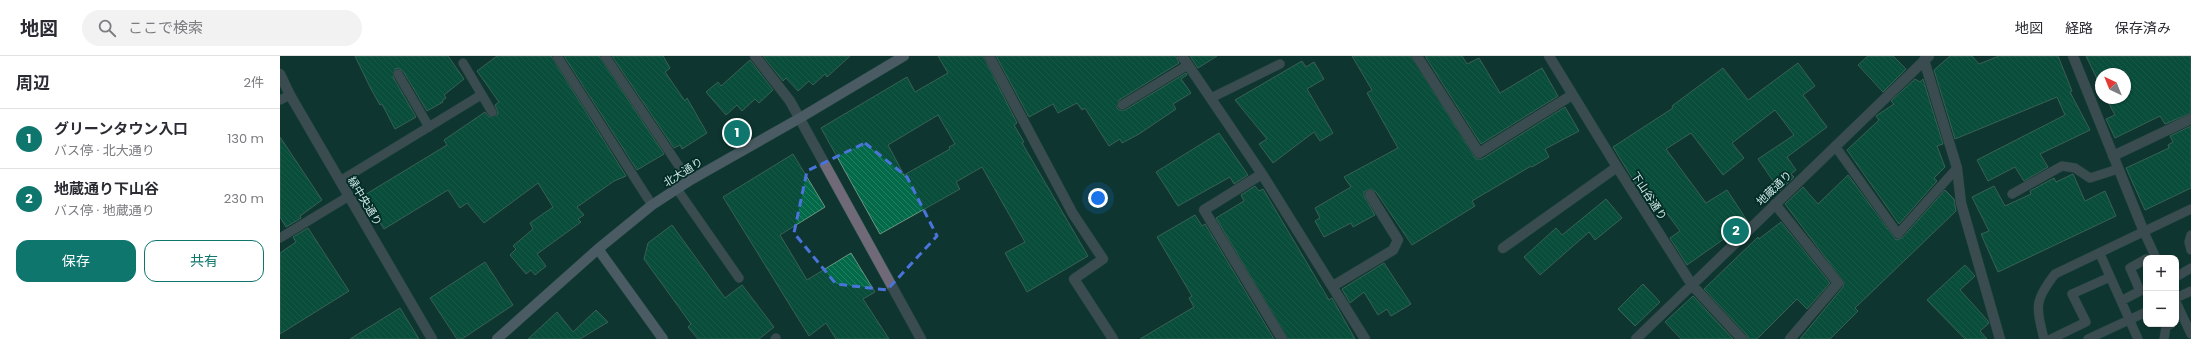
<!DOCTYPE html>
<html lang="ja">
<meta charset="utf-8">
<style>
body{margin:0;font-family:Poppins,"Noto Sans JP",sans-serif;background:#f2f2f3;color:#2b2b33}
.controls{position:absolute;right:12px;bottom:12px;display:grid;overflow:hidden;border-radius:8px;box-shadow:0 1px 3px #0004}
.controls button{width:36px;height:36px;display:grid;place-items:center;padding:0;border:0;border-bottom:1px solid #e1e1e2;background:#fff;color:#2b2b33;font:20px sans-serif}
.compass{position:absolute;left:1815px;top:12px;width:36px;height:36px;border-radius:50%;background:#fff;box-shadow:0 1px 3px #0004;rotate:317deg}
.you{position:absolute;left:818px;top:142px;width:14px;height:14px;margin:-10px;border:3px solid #fff;border-radius:50%;background:#1a73e8;box-shadow:0 0 0 6px #1a73e833}
.badge{display:grid;place-items:center;width:26px;height:26px;border-radius:50%;background:#0f766e;color:#fff;font-size:13px;font-weight:700}
.pin{position:absolute;translate:-50% -50%;border:2px solid #fff;box-shadow:0 1px 4px #0006}
.list{margin:0;padding:0;list-style:none}
h2{display:flex;justify-content:space-between;align-items:center;height:52px;margin:0;padding:0 16px;font-size:17px}
h2 small{font-size:13px;font-weight:400;color:#7c7c81}
.list li{display:grid;grid-template-columns:26px 1fr auto;gap:12px;align-items:center;box-sizing:border-box;height:60px;padding:0 16px;border-top:1px solid #e1e1e2}
.list b{display:block;font-size:15px;white-space:nowrap}
.list p{margin:0;font-size:13px;white-space:nowrap;color:#7c7c81}
.list em{font-size:13px;font-style:normal;color:#7c7c81}
.actions{display:flex;gap:8px;padding:12px 16px}
.actions a{flex:1;padding:9px 0;border:1px solid #0f766e;border-radius:12px;text-align:center;font-size:14px;color:#0f766e}
.actions .main{background:#0f766e;color:#fff}
.icon{flex:none;width:22px;height:22px;fill:none;stroke:currentColor;stroke-width:2;stroke-linecap:round;stroke-linejoin:round}
.map{position:relative;flex:none;width:1911px;height:283px;overflow:hidden}
header{display:flex;align-items:center;gap:24px;box-sizing:border-box;height:56px;padding:0 20px;background:#fff;border-bottom:1px solid #e1e1e2}
header strong{font-size:19px}
nav{display:flex;gap:22px;margin-inline-start:auto;font-size:14px}
.search{width:280px;height:36px;background:#f2f2f3;display:flex;align-items:center;gap:10px;box-sizing:border-box;padding:0 14px;border-radius:22px;color:#7c7c81;font-size:15px}
main{display:flex}
aside{flex:1;background:#fff}
.map>svg:first-child{display:block}
.building{fill:url(#building-back-hatch);stroke:#6c9681;fill-rule:evenodd}
.lines{fill:none;stroke-linecap:round;stroke-linejoin:round}
.lane-casing{stroke:#2d524d;stroke-width:10}
.street-casing{stroke:#2d524d;stroke-width:11}
.secondary-casing{stroke:#2d524d;stroke-width:11}
.lane{stroke:#6f6978;stroke-width:9}
.street{stroke:#6f6978;stroke-width:10}
.secondary{stroke:#938aa2;stroke-width:10}
.marked{fill:none;stroke:#4a74db;stroke-width:3;stroke-dasharray:8 5;stroke-linejoin:round}
.labels{text-anchor:middle;dominant-baseline:central;stroke-width:3.5;stroke-linejoin:round;paint-order:stroke}
.street-label{font-size:11px;fill:#cfe8e4;stroke:#022b26}
</style>
<header>
<strong>地図</strong>
<div class="search"><svg class="icon" aria-label="search" viewBox="0 0 24 24"><circle cx="10" cy="10" r="6"/><path d="M15 15l6 6"/></svg>ここで検索</div>
<nav><a>地図</a><a>経路</a><a>保存済み</a></nav>
</header>
<main>
<aside>
<h2>周辺<small>2件</small></h2>
<ul class="list">
<li><span class="badge">1</span><div><b>グリーンタウン入口</b><p>バス停 · 北大通り</p></div><em>130 m</em></li>
<li><span class="badge">2</span><div><b>地蔵通り下山谷</b><p>バス停 · 地蔵通り</p></div><em>230 m</em></li>
</ul>
<div class="actions"><a class="main">保存</a><a>共有</a></div>
</aside>
<div class="map">
<svg width="1911" height="283" viewBox="0 0 1911 283">
<defs>
<pattern id="building-back-hatch" width="6" height="6" patternUnits="userSpaceOnUse"><rect width="6" height="6" fill="#036a49"/><path d="M-1 5l2 2M0 0l6 6M5-1l2 2" fill="none" stroke="#277f63"/></pattern>
</defs>
<rect width="100%" height="100%" fill="#0e3530"/>
<path class="building" d="M75 0H168L184 23 164 39 166 42 162 45 163 46 147 55 123 15 118 12 115 13 113 21 136 61 115 73 102 48 100 49 91 33Z
M217 0H271L346 120 334 125 297 151 304 159 298 163 301 166 257 198 266 210 255 219 251 214 246 218 230 199 236 193 233 190 253 173 250 167 273 151 258 127 204 167 187 147 180 152 168 134 104 173 83 140 167 89 164 84 205 56 209 61 217 59 218 56 215 49 219 46 197 15Z
M284 0H319L384 98 357 114Z
M332 0H383L390 12 385 16 405 45 407 42 427 77 402 93 400 89 394 92Z
M483 0H570L547 21 545 18 533 29 529 25 518 35 506 22 503 25Z
M658 0H703L737 67 734 69 744 86 742 87 808 200 747 236 725 197 745 186 702 111 676 126 680 133 600 178 541 72 627 21 635 36 668 17ZM658 59 675 88 669 91 670 93 624 119 608 89Z
M716 0H896L899 7 839 44 837 52 839 54H845L906 17 907 19 901 23 911 37 893 48 896 53 859 78 842 87 840 83 829 90 805 52 802 54 797 47 778 57 773 48 749 61Z
M910 0H937L918 12Z
M1072 0H1131L1196 103H1202L1285 51 1299 75 1265 93 1269 101 1252 111 1251 110 1192 145 1195 150 1132 189 1096 136 1090 133 1084 136V140L1095 159 1073 171 1071 167 1044 181 1035 165 1040 162 1035 152 1071 131 1064 121 1118 92 1087 37 1092 34Z
M1145 0H1182L1187 8 1199 2 1220 37 1262 12 1278 40 1201 88Z
M1588 0H1613L1626 13 1603 36 1578 9Z
M1670 0H1692L1699 8 1719 0H1778L1792 35 1790 36 1810 74 1760 98 1768 111 1744 125 1735 111 1708 125 1697 104 1785 59 1777 41 1675 83 1654 14Z
M1806 0H1911V57L1885 68 1880 60 1835 82 1826 63 1835 59 1826 42H1845V18H1821V31Z
M470 4 493 34 479 47 475 43 462 55 457 49 446 59 426 36 438 26 441 30Z
M1022 5 1026 11 1034 6 1044 23 1027 33 1053 77 1040 85 1034 76 993 107 979 88 987 83 955 44Z
M1518 7 1535 30 1523 39 1547 71 1507 101 1516 114 1511 118 1514 121 1500 135 1478 103 1514 79 1495 54 1452 87 1464 102 1443 119 1411 77 1386 93 1426 147 1447 134 1468 166 1407 209 1390 182 1400 175 1377 144 1370 151 1333 91 1393 52 1392 50 1443 12 1468 44Z
M1635 23 1640 26 1643 23 1663 88 1657 90 1665 111 1654 122 1657 125 1619 168 1567 94 1599 64 1596 60 1614 48 1611 45Z
M1911 70V132L1865 154 1846 112 1889 92 1888 89 1893 86 1890 80Z
M939 77 968 119 954 128 950 121 898 150 876 116Z
M0 81 42 144 20 160 21 162 6 171 0 161Z
M513 98 545 151 500 179 527 224 571 197 595 236 583 243 609 283H556L546 267 529 280 443 141Z
M1793 118 1805 145 1825 135 1836 160 1718 216 1701 178 1709 175 1692 141 1714 130 1725 150 1751 138 1750 135 1774 122 1776 126Z
M1568 119 1616 184 1622 182 1665 134 1674 143 1676 155 1575 252 1578 255 1550 283H1520L1563 231 1564 226 1505 148 1523 131 1538 148Z
M975 130 979 135 983 133 1049 244 1052 242 1075 283H1008L936 162 964 145 961 139Z
M1326 143 1342 162 1315 184 1309 176 1260 219 1244 201 1276 172 1282 179Z
M915 159 922 170 925 168 994 283H860L914 251 909 242 912 240 877 181Z
M1501 166 1550 227 1527 253 1517 243 1477 283H1468L1467 279 1424 233 1478 181 1479 183Z
M392 169 445 242 462 229 494 271 479 283H418L408 271 411 268 364 203 368 187Z
M28 172 69 235 0 278V197L16 186 13 181Z
M205 206 233 249 182 283H177L150 242Z
M1104 207 1131 248 1111 260 1107 253 1098 259 1084 236 1070 247 1062 233Z
M1685 209 1695 220 1680 234 1708 265 1709 267 1700 275 1707 283H1685L1647 244Z
M1363 228 1380 246 1355 270 1338 253Z
M1413 240 1415 242 1453 283H1401L1385 266Z
M120 252 139 283H70Z
M316 254 328 266 300 283H248L277 256 293 276Z"/>
<g class="lines">
<g class="lane-casing">
<path id="lane" d="M277 0 372 149
M325 0 409 125
M183 7 212 56
M118 18 149 71
M931 42 1000 8
M0 44 10 39
M842 49 908 9
M1555 90 1618 178 1677 112
M60 125 201 39
M397 133 459 222
M1732 138 1782 110 1795 112 1810 122 1838 113
M1864 176 1876 202
M1911 179 1909 186 1911 194
M0 182 69 140
M1820 198 1858 283
M1896 221 1911 212
M1896 242 1911 235
M1841 245 1860 235 1850 212 1866 203
M1896 246 1911 278
M495 283 496 282
M1764 283C1756 250 1754 245 1775 218L1911 153
M1771 283 1806 266 1792 238 1830 221
M1808 283 1866 256
M1884 283 1886 271 1891 268"/>
</g>
<g class="street-casing">
<path id="street" d="M475 0 510 45 641 283
M709 0 793 158 823 203 794 223 833 283
M902 0 982 118 1085 283
M1137 0 1199 97 1292 39
M1269 0 1337 111 1412 229 1462 283
M1793 0 1864 176
M1644 4 1677 112 1681 147 1720 283
M0 18 10 39 152 283
M1833 100 1911 63
M982 118 924 154 1002 283
M1495 148 1558 227 1510 283
M1223 192 1337 111
M1053 230 1113 194 1118 184 1090 139
M1356 283 1649 0"/>
</g>
<g class="secondary-casing">
<path id="secondary" d="M318 193 383 283
M217 283 318 193 372 149 409 125 520 62 624 0"/>
</g>
<use href="#lane" class="lane"/>
<use href="#street" class="street"/>
<use href="#secondary" class="secondary"/>
</g>
<path d="M0 0H1911V283H0ZM585 87 627 121 657 180 607 234 556 228 514 177 527 115Z" fill="#0e3530" fill-opacity=".55" fill-rule="evenodd"/>
<path class="marked" d="M585 87 627 121 657 180 607 234 556 228 514 177 527 115Z"/>
<g class="labels">
<g class="street-label">
<text transform="translate(403 116) rotate(-32)">北大通り</text>
<text transform="translate(1494 132) rotate(-44)">地蔵通り</text>
<text transform="translate(1369 140) rotate(57)">下山谷通り</text>
<text transform="translate(85 145) rotate(59)">緑中央通り</text>
</g>
</g>
</svg>
<div class="controls">
<button>+</button>
<button>−</button>
</div>
<svg class="compass" viewBox="-18 -18 36 36"><path d="M0-13l5 13h-10z" fill="#e53935"/><path d="M0 13l5-13h-10z" fill="#7c7c81"/></svg>
<div class="you"></div>
<div class="pin badge" style="left:457px;top:77px">1</div>
<div class="pin badge" style="left:1456px;top:175px">2</div>
</div>
</main>
